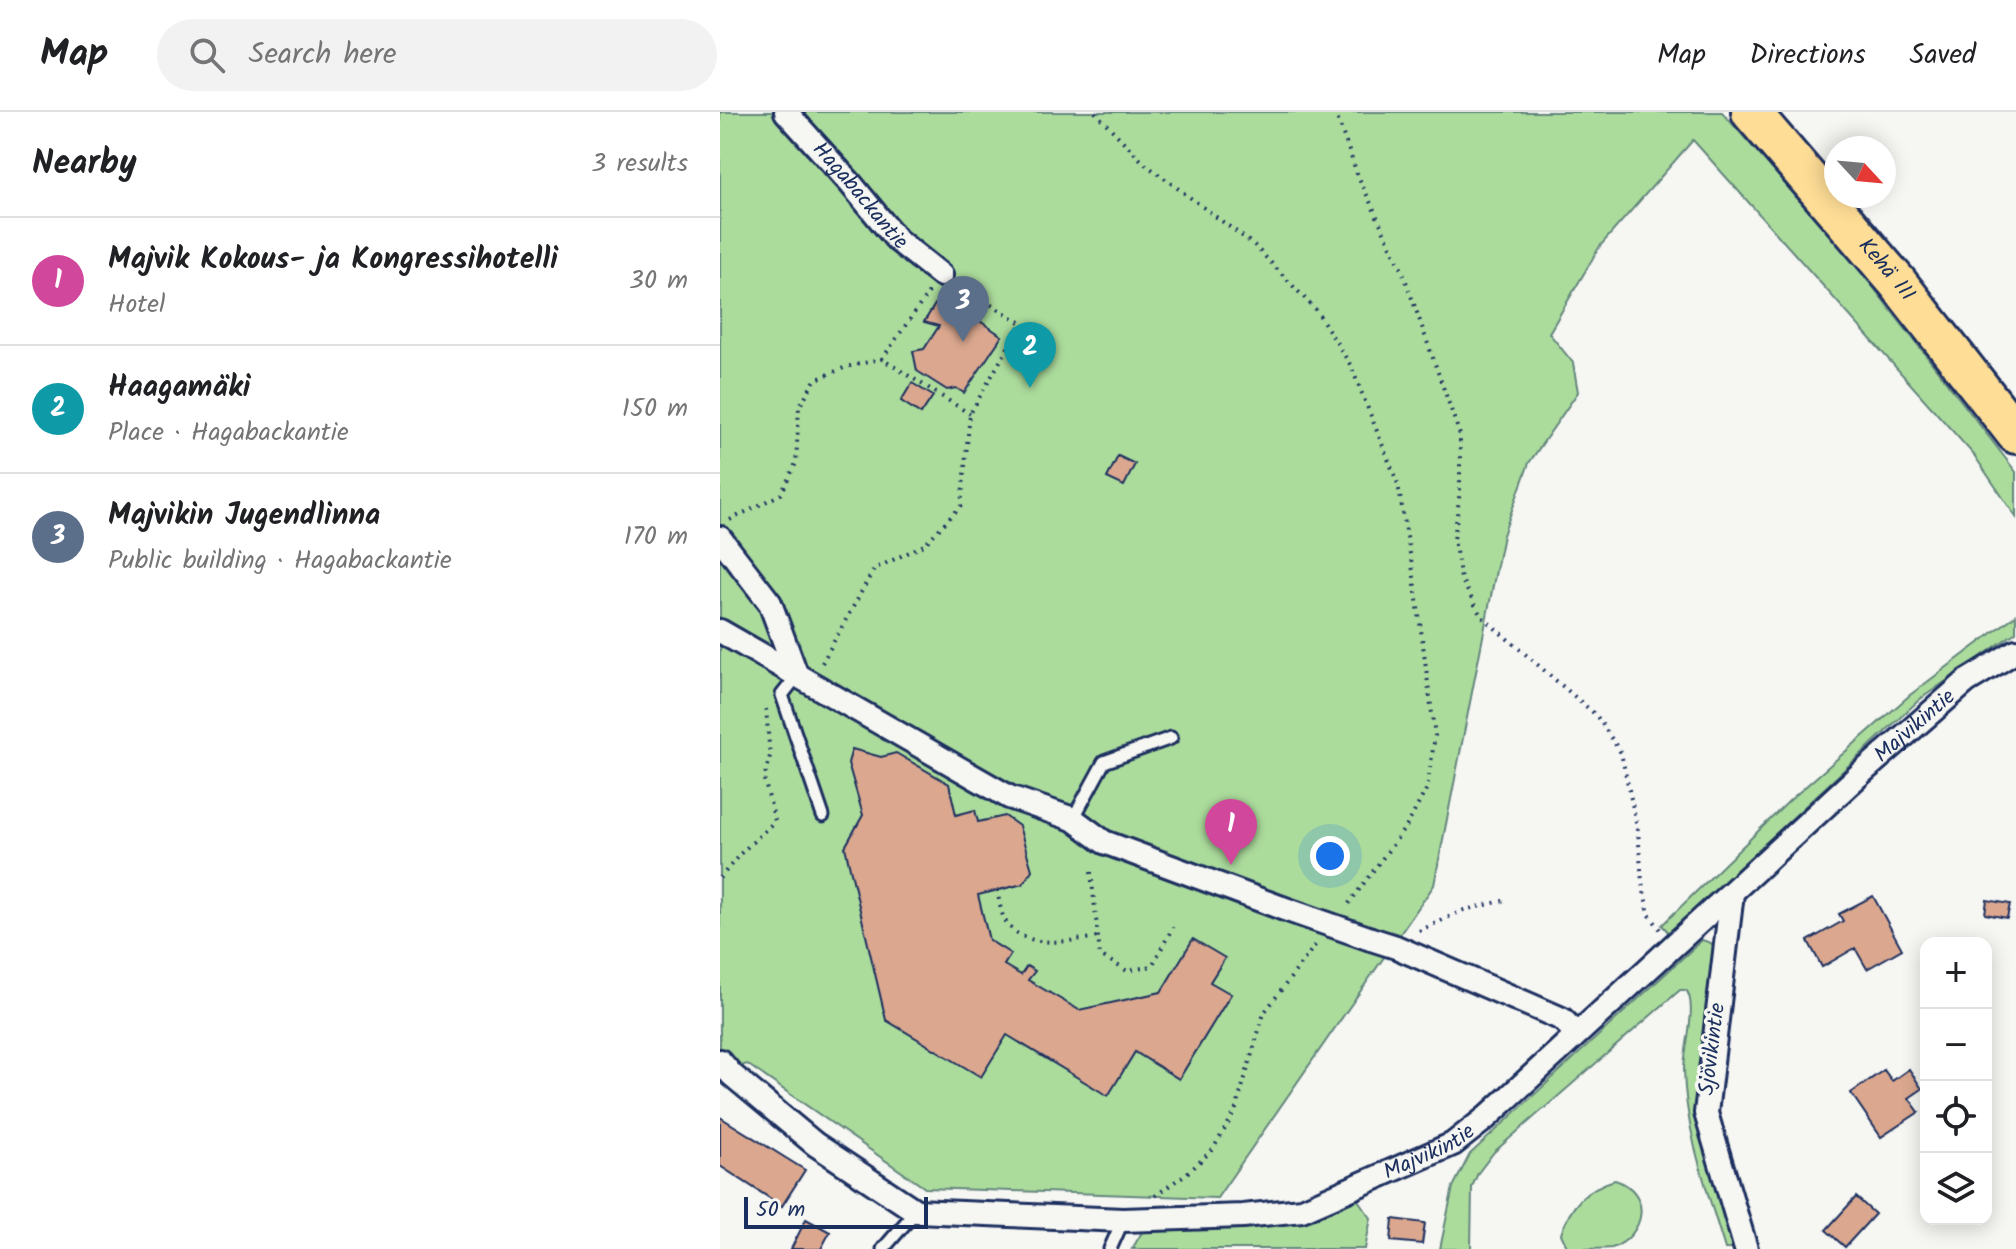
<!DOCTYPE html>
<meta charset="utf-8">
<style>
body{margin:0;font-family:Kalam,sans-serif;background:#f2f2f2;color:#202124}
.controls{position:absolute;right:24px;bottom:24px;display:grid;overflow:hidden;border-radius:16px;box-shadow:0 4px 20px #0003}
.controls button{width:72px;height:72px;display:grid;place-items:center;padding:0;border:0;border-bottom:2px solid #e0e0e0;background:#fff;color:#202124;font:40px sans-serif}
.compass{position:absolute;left:1104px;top:24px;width:72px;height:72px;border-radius:50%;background:#fff;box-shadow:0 4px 20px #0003;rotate:116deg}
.scale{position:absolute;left:24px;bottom:20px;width:184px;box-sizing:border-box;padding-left:8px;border:4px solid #1b2f5e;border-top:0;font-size:22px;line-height:28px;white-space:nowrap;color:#1b2f5e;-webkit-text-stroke:6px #f6f6f2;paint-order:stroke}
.you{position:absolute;left:610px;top:744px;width:28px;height:28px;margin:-20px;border:6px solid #fff;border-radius:50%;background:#1a73e8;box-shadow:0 0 0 12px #1a73e833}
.badge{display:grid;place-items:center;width:52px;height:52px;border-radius:50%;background:#0f766e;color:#fff;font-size:26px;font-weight:700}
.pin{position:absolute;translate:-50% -66px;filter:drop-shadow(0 2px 4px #0008)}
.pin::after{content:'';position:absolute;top:42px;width:28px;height:24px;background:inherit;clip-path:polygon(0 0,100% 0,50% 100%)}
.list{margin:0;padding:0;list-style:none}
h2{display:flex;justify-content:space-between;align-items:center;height:104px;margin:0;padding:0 32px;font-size:34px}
h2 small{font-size:26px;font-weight:400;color:#757577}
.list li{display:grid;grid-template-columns:52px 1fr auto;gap:24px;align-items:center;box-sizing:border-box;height:128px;padding:0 32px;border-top:2px solid #e0e0e0}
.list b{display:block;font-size:30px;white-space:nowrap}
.list p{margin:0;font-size:26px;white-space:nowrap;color:#757577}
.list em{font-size:26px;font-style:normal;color:#757577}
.icon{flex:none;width:44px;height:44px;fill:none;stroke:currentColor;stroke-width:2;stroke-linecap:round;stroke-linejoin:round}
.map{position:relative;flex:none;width:1296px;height:1137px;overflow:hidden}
header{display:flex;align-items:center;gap:48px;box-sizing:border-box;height:112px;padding:0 40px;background:#fff;border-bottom:2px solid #e0e0e0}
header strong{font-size:38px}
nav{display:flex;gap:44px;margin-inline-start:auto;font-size:28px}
.search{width:560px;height:72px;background:#f2f2f2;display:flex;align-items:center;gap:20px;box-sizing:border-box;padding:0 28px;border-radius:44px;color:#757577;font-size:30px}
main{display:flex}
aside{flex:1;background:#fff}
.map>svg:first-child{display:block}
.green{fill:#acdc9c;stroke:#64867d;stroke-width:2}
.building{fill:#dba88f;stroke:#1b2f5e;stroke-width:2}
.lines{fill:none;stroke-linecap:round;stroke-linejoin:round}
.service-casing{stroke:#1b2f5e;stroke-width:17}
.minor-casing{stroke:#1b2f5e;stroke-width:28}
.trunk-casing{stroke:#1b2f5e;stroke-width:44}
.path{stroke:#1b2f5e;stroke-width:4;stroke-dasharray:2 6;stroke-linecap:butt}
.service{stroke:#f6f6f2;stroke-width:11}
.minor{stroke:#f6f6f2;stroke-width:22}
.trunk{stroke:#fedd96;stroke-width:38}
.minor-bridge-casing{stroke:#1b2f5e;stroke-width:28;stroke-linecap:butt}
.minor-bridge{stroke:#f6f6f2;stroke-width:22}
.labels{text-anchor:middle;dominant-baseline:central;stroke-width:7;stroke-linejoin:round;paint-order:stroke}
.street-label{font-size:22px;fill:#1b2f5e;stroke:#f6f6f2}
</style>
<header>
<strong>Map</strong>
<div class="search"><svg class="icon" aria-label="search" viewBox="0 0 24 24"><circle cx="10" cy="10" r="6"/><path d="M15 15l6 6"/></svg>Search here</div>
<nav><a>Map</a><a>Directions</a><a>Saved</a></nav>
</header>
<main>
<aside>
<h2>Nearby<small>3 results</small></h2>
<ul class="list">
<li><span class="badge" style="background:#d1479c">1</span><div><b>Majvik Kokous- ja Kongressihotelli</b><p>Hotel</p></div><em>30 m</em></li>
<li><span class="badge" style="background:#0f9aa8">2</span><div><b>Haagamäki</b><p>Place · Hagabackantie</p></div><em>150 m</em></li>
<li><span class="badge" style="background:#5c6f8a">3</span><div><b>Majvikin Jugendlinna</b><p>Public building · Hagabackantie</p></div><em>170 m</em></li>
</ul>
</aside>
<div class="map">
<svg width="1296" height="1137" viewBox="0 0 1296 1137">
<rect width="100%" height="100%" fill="#f6f6f2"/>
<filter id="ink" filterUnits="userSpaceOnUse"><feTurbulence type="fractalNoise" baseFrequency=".0125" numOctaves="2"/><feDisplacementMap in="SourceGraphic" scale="16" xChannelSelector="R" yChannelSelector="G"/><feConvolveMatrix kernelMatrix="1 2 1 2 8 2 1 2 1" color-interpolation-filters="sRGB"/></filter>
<g filter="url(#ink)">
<path class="green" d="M0 0H1002L1129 144 1296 360V405L1254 343 973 28 880 134 829 221 853 251 858 280 809 351 783 423 714 773 497 1086 205 1076 27 952 0 961Z
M1296 503V520L1199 588 949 821 942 813 1069 689 1190 583Z
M982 828 991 831 995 837 978 1001 1018 1137H1005C987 1077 965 1019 964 957 964 937 978 892 966 878H960L774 1040 758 1061 752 1075 751 1137H720L733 1075 750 1042Z
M895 1068C933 1080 926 1123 892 1136 880 1137 860 1137 848 1137L841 1122C850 1094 866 1076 895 1068Z
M630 1077 651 1106 645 1137H412L430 1107 536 1103Z"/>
<path class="building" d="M221 183 282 224 244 281 236 276 227 278 197 259 193 239 204 237 219 214 204 210Z
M192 271 213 284 201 302 181 289Z
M398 344 415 352 404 374 387 366Z
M132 637 161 645 176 641 229 672 236 703 255 698 258 710 285 704 299 714 312 758 303 772 258 783 269 828 291 842 284 853 301 863 307 854 315 859 308 868 359 898 441 880 473 827 505 846 490 870 511 882 459 967 415 940 388 984 287 923 261 965 166 908 125 735 143 703 128 651Z
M1153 784 1182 837 1147 857 1135 836 1102 855 1088 829 1123 809 1119 802Z
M1267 788 1290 792 1287 806 1265 802Z
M1189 957 1202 977 1189 986 1199 1000 1161 1025 1131 981 1164 958 1172 969Z
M0 1005 85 1058 62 1094 0 1054Z
M1136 1085 1155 1102 1125 1135 1106 1118Z
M86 1107 110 1120 101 1137H71Z
M673 1107 705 1111 702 1132 671 1129Z"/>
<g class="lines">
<g class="service-casing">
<path id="service" d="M77 564 62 583 103 704
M353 707 384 650 451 626
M163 1137 196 1099
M390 1137 403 1108"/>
</g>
<g class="minor-casing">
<g id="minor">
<path id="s1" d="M66 0 131 72 177 128 221 163"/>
<path d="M0 426 50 491 77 564"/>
<path d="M0 519 289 685 353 707 384 730 562 796"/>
<path d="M1012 781 986 1001 1026 1137"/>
<path d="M651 827 676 835 842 907 856 921"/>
<path id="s2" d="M0 949 12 963 95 1032 196 1099 403 1108 523 1104 582 1098 733 1032 766 1006 1138 664 1247 569 1296 539"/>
</g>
</g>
<g class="trunk-casing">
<g id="trunk">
<path id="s3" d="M1031 0 1177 170 1296 322"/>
</g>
</g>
<path class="path" d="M375 0 425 52 534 133 596 198 631 254 678 372 694 465 715 624 707 676 688 712 627 794
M615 0 638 64 682 158 740 323V378L734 428 741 467 761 504 876 603 901 641 918 719 922 770 929 802 940 817
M209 180 162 247 250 302
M10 408 61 382 76 351 79 295 95 268 126 255 162 247
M102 551 154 457 204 433 241 394 250 302 302 211 239 174
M371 760 380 843 407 859 432 854 453 815
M0 766 20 742 55 709 44 667 50 644 46 597
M277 778C279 787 280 796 283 804 298 840 349 829 378 825
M699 819 744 798 787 788
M435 1084 471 1058 493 1037 515 1000 544 901 596 832"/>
<use href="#service" class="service"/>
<use href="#minor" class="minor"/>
<use href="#trunk" class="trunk"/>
<g class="minor-bridge-casing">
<path id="minor-bridge" d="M562 796 651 827"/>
</g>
<use href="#minor-bridge" class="minor-bridge"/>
</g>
</g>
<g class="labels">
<g class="street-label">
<text stroke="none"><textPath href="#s1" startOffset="112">Hagabackantie</textPath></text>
<text stroke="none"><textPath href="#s3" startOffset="208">Kehä III</textPath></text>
<text stroke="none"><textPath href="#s2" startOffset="1422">Majvikintie</textPath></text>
<text transform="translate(993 937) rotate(-83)">Sjövikintie</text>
<text stroke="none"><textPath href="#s2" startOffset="774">Majvikintie</textPath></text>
</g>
</g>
</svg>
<div class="controls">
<button>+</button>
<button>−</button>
<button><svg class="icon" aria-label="locate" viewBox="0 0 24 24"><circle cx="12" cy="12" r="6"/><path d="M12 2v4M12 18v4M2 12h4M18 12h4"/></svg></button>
<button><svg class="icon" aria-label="layers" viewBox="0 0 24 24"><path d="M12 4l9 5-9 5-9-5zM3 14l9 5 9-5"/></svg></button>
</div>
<svg class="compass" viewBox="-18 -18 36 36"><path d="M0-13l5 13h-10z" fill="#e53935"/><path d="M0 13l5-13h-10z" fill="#757577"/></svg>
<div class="scale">50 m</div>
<div class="you"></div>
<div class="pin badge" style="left:511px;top:753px;background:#d1479c">1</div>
<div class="pin badge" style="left:310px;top:276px;background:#0f9aa8">2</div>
<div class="pin badge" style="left:243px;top:230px;background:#5c6f8a">3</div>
</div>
</main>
